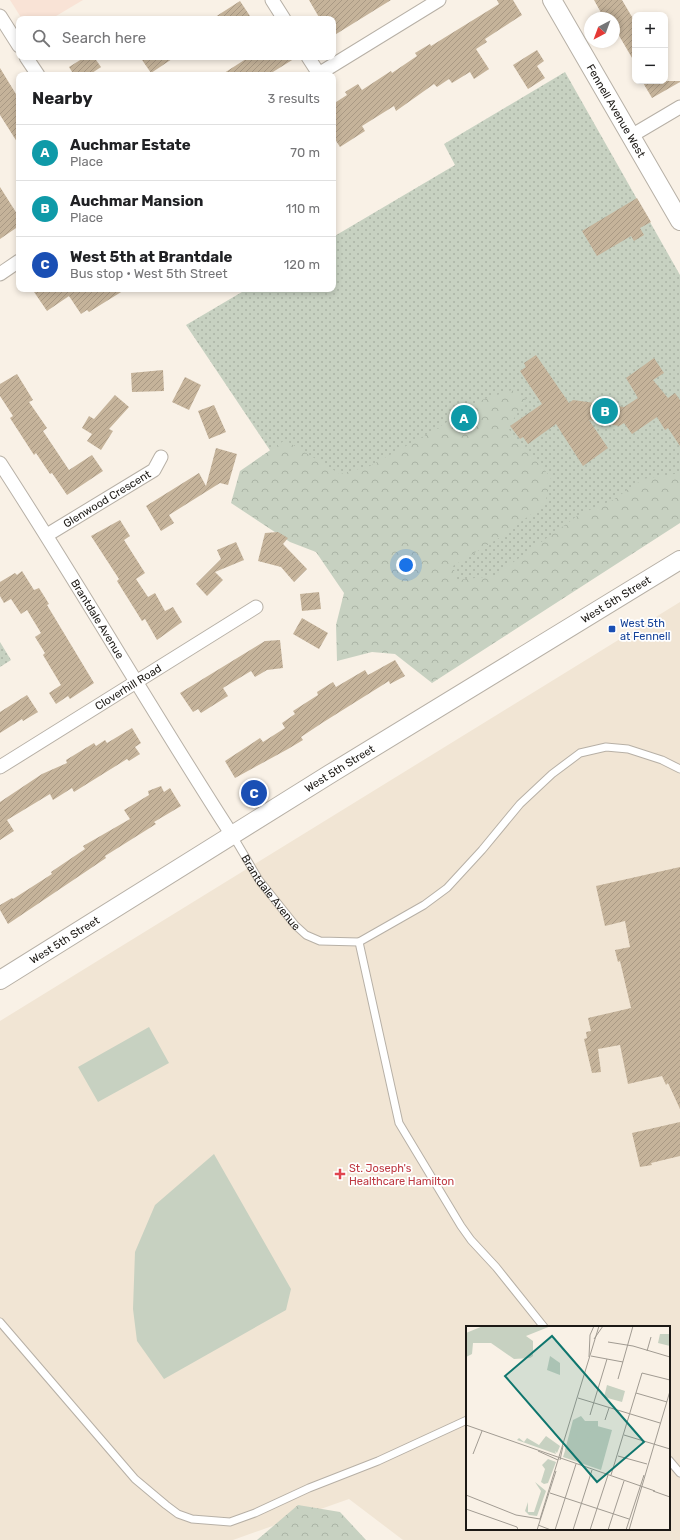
<!DOCTYPE html>
<meta charset="utf-8">
<style>
body{margin:0;font-family:Rubik,sans-serif;background:#f2f2f2;color:#202124}
.controls{position:absolute;right:12px;top:12px;display:grid;overflow:hidden;border-radius:8px;box-shadow:0 2px 6px #0003}
.controls button{width:36px;height:36px;display:grid;place-items:center;padding:0;border:0;border-bottom:1px solid #e0e0e0;background:#fff;color:#202124;font:20px sans-serif}
.compass{position:absolute;left:584px;top:12px;width:36px;height:36px;border-radius:50%;background:#fff;box-shadow:0 2px 6px #0003;rotate:221deg}
.you{position:absolute;left:406px;top:565px;width:14px;height:14px;margin:-10px;border:3px solid #fff;border-radius:50%;background:#1a73e8;box-shadow:0 0 0 6px #1a73e833}
.badge{display:grid;place-items:center;width:26px;height:26px;border-radius:50%;background:#0f766e;color:#fff;font-size:13px;font-weight:700}
.pin{position:absolute;translate:-50% -50%;border:2px solid #fff;box-shadow:0 1px 4px #0006}
.list{margin:0;padding:0;list-style:none}
h2{display:flex;justify-content:space-between;align-items:center;height:52px;margin:0;padding:0 16px;font-size:17px}
h2 small{font-size:13px;font-weight:400;color:#757577}
.list li{display:grid;grid-template-columns:26px 1fr auto;gap:12px;align-items:center;box-sizing:border-box;height:56px;padding:0 16px;border-top:1px solid #e0e0e0}
.list b{display:block;font-size:15px;white-space:nowrap}
.list p{margin:0;font-size:13px;white-space:nowrap;color:#757577}
.list em{font-size:13px;font-style:normal;color:#757577}
.icon{flex:none;width:22px;height:22px;fill:none;stroke:currentColor;stroke-width:2;stroke-linecap:round;stroke-linejoin:round}
.map{position:relative;flex:none;width:680px;height:1540px;overflow:hidden}
.search{position:absolute;background:#fff;box-shadow:0 2px 6px #0003;left:16px;top:16px;width:320px;height:44px;display:flex;align-items:center;gap:10px;box-sizing:border-box;padding:0 14px;border-radius:8px;color:#757577;font-size:15px}
.panel{position:absolute;background:#fff;box-shadow:0 2px 6px #0003;left:16px;top:72px;width:320px;height:220px;border-radius:8px}
.map>svg:first-child{display:block}
.commercial{fill:#f9e3d6}
.built{fill:#f1e5d4;fill-rule:evenodd}
.grass{fill:url(#grass-dots)}
.forest{fill:url(#forest-crowns)}
.garden{fill:#c7d1c1}
.building{fill:url(#building-hatch)}
.lines{fill:none;stroke-linecap:round;stroke-linejoin:round}
.lane-casing{stroke:#b7b0a6;stroke-width:9}
.street-casing{stroke:#b7b0a6;stroke-width:15}
.secondary-casing{stroke:#b7b0a6;stroke-width:20}
.lane{stroke:#fff;stroke-width:7}
.street{stroke:#fff;stroke-width:13}
.secondary{stroke:#fff;stroke-width:18}
.transit-dot{fill:#1a4fb4;stroke:#fff;stroke-width:1.5}
.health-dot{fill:#e0444e;stroke:#fff;stroke-width:1.5}
.labels{text-anchor:middle;dominant-baseline:central;stroke-width:3.5;stroke-linejoin:round;paint-order:stroke}
.street-label{font-size:11px;fill:#1c1915;stroke:#fff}
.transit-label{font-size:11px;fill:#164399;stroke:#fff;text-anchor:start}
.health-label{font-size:11px;fill:#be3a42;stroke:#fff;text-anchor:start}
.inset-road{fill:none;stroke:#a19b92;stroke-width:1}
.view{fill:#0f766e;fill-opacity:0.15;stroke:#0f766e;stroke-width:2}
.inset-edge{fill:none;stroke:#1c1915;stroke-width:2}
</style>
<div class="map">
<svg width="680" height="1540" viewBox="0 0 680 1540">
<defs>
<pattern id="grass-dots" width="8" height="8" patternUnits="userSpaceOnUse"><rect width="8" height="8" fill="#c7d1c1"/><path d="M2 2h.1M6 6h.1" fill="none" stroke="#aab3a5" stroke-width="1.8" stroke-linecap="round"/></pattern>
<pattern id="forest-crowns" width="20" height="18" patternUnits="userSpaceOnUse"><rect width="20" height="18" fill="#c7d1c1"/><path d="M2 6a3 3 0 1 1 6 0M12 15a3 3 0 1 1 6 0" fill="none" stroke="#aab3a5"/></pattern>
<pattern id="building-hatch" width="6" height="6" patternUnits="userSpaceOnUse"><rect width="6" height="6" fill="#c5b39a"/><path d="M-1 1l2-2M0 6l6-6M5 7l2-2" fill="none" stroke="#a99984"/></pattern>
</defs>
<rect width="100%" height="100%" fill="#f9f1e6"/>
<path class="commercial" d="M10 0H83L51 19H22Z"/>
<path class="built" d="M680 602V1540H403L349 1499 233 1540H0V1021ZM467 1327H669V1529H467Z"/>
<path class="grass" d="M565 72 680 275V511L418 671 186 325 247 289H333V237L455 165 444 144Z
M0 642 11 660 0 667Z"/>
<path class="forest" d="M512 390 526 399 508 428 519 443 551 477 545 504 499 538 453 566 457 580 494 576 580 514 613 500 643 479 680 473V523L432 683 395 654 372 652 337 661 336 625 344 593 316 552 290 542 231 503 240 471 285 440 340 474 370 466 435 430 476 402Z
M298 1505 340 1512 366 1540H257Z"/>
<path class="garden" d="M149 1027 169 1063 98 1102 78 1067Z
M214 1154 291 1289 286 1310 164 1379 137 1341 133 1309 135 1252 155 1205Z"/>
<path class="building" d="M309 0H391L333 36V19H320Z
M497 0H513L522 15 485 39 487 42 476 49 489 69 474 79 470 72 452 83 449 79 437 87 434 84 396 111 394 106 362 126 365 131 340 147 333 136V104L347 95 345 92 358 84 362 90 391 71 392 73 417 56 415 53 430 44 431 46 499 4Z
M594 0H622L635 22V63L614 27V18H604Z
M240 1 252 19H212Z
M537 50 544 61 537 66 545 78 528 89 513 65Z
M85 57H94L101 67 89 75H74L69 67Z
M140 57H175L151 73Z
M249 57H297L268 75H221Z
M0 68 19 99V145L0 115Z
M642 81H680V82L652 98Z
M0 187 19 217V226L0 239Z
M637 198 651 222 640 228 644 235 634 241 631 236 597 256 582 231Z
M32 289H126L89 312 87 310 81 314 69 296 47 311Z
M536 355 569 403 573 400 624 407 638 398 626 378 654 358 664 373 653 380 668 398 675 393 680 400V446L668 428 665 430 657 417 632 434 624 423 619 426 589 420 608 448 583 466 556 424 528 444 523 437 520 439 510 426 542 404 520 371 526 367 524 363Z
M163 370 164 391 132 392 131 373Z
M17 374 33 400 29 402 47 428 43 431 69 470 92 455 103 471 67 495 52 473 50 474 36 453 34 455 10 418 13 416 0 396V384Z
M185 377 201 385 189 410 172 402Z
M115 395 129 407 109 429 113 431 101 450 87 441 92 434 82 428 89 416 94 419Z
M214 405 226 432 209 439 198 411Z
M216 448 237 454 228 485 220 483 169 515 174 523 161 531 146 506 199 473 206 486Z
M120 520 130 536 124 540 145 573 136 579 148 597 155 593 165 611 173 607 182 622 157 640 145 619 142 621 117 581 119 579 91 536Z
M278 532 288 538 283 544 307 569 294 582 281 567 258 561 265 533Z
M236 542 244 560 215 572 223 580 207 596 196 584 221 559 217 550Z
M22 571 34 590 39 588 49 604 47 605 94 683 70 699 68 696 56 704 49 693 61 685 43 655 45 653 35 637 41 633 27 610 21 614 11 599 4 603 0 596V582L15 573 17 575Z
M319 592 321 609 302 611 300 594Z
M302 618 328 633 319 649 293 634Z
M280 640 283 668 267 670 255 677 251 671 223 688 228 696 201 713 198 709 193 712 180 693 265 641Z
M395 660 405 676 390 684 389 681 322 723 301 737 303 740 288 749 235 778 225 761 260 738 263 742 285 728 282 723 295 714 293 711 318 695 317 692 333 682 336 687 365 670 368 675Z
M27 695 38 712 23 721 22 719 0 733V712Z
M132 728 141 743 135 747 140 754 129 761 127 759 74 792 72 788 53 800 50 794 7 820 14 831 0 840V802L42 774 67 763 66 760 94 743 96 746 105 740 107 743Z
M161 786 164 792 170 788 181 806 154 822 156 824 105 856 106 858 8 924 0 910V905L12 898 13 899 52 874 51 872 85 849 83 846 130 819 124 810 149 795 148 791Z
M680 867V1109L668 1083 666 1085 662 1076 628 1084 620 1045 598 1049 601 1072 592 1073 584 1039 587 1038 586 1032 591 1031 588 1018 631 1008 620 961 618 962 615 950 630 947 625 921 605 926 596 886Z
M680 1122V1156L651 1163 652 1165 640 1167 632 1133Z"/>
<g class="lines">
<g class="lane-casing">
<g id="lane">
<path id="s1" d="M233 836 259 880 295 925 306 935 320 941 359 942 424 905 447 888 482 850 520 804 552 774 580 753 606 747 628 749 662 760 680 769"/>
<path d="M359 942 399 1123 461 1226 471 1240 496 1267 544 1327"/>
<path d="M0 1322 135 1479 166 1505 178 1514 192 1519 230 1522 255 1513 309 1488 378 1461 467 1420"/>
<path d="M669 1460 680 1473"/>
</g>
</g>
<g class="street-casing">
<g id="street">
<path d="M272 0 284 19"/>
<path d="M0 16 19 46"/>
<path d="M26 57 38 75"/>
<path d="M308 57 319 74"/>
<path d="M317 75 439 0"/>
<path d="M631 136 680 107"/>
<path d="M0 274 19 261"/>
<path id="s2" d="M0 463C80 586 153 713 232 835"/>
<path id="s3" d="M47 535 154 470 161 457"/>
<path id="s4" d="M0 767 256 607"/>
</g>
</g>
<g class="secondary-casing">
<g id="secondary">
<path id="s5" d="M552 0 680 221"/>
<path id="s6" d="M0 980 330 774 680 560"/>
</g>
</g>
<use href="#lane" class="lane"/>
<use href="#street" class="street"/>
<use href="#secondary" class="secondary"/>
</g>
<rect class="transit-dot" x="608" y="625" width="8" height="8" rx="2"/>
<path class="health-dot" d="M338 1168h4v4h4v4h-4v4h-4v-4h-4v-4h4z"/>
<g class="labels">
<g class="street-label">
<text stroke="none"><textPath href="#s5" startOffset="128">Fennell Avenue West</textPath></text>
<text stroke="none"><textPath href="#s3" startOffset="70">Glenwood Crescent</textPath></text>
<text stroke="none"><textPath href="#s6" startOffset="724">West 5th Street</textPath></text>
<text stroke="none"><textPath href="#s2" startOffset="184">Brantdale Avenue</textPath></text>
<text stroke="none"><textPath href="#s4" startOffset="151">Cloverhill Road</textPath></text>
<text stroke="none"><textPath href="#s6" startOffset="400">West 5th Street</textPath></text>
<text stroke="none"><textPath href="#s1" startOffset="68">Brantdale Avenue</textPath></text>
<text stroke="none"><textPath href="#s6" startOffset="76">West 5th Street</textPath></text>
</g>
<g class="transit-label">
<text x="620" y="623">West 5th<tspan x="620" dy="13">at Fennell</tspan></text>
</g>
<g class="health-label">
<text x="349" y="1168">St. Joseph's<tspan x="349" dy="13">Healthcare Hamilton</tspan></text>
</g>
</g>
<g transform="translate(466 1326)">
<rect width="204" height="204" fill="#f9f1e6"/>
<path d="M194 8H204V20L192 17ZM141 59 159 65 156 76 138 71ZM109 94 146 104 135 144 97 131ZM80 110 94 120 91 127 89 125 90 128 51 114 53 112 58 116 61 112 73 119ZM82 133 90 136 82 157 78 158 75 156 79 143 76 139ZM69 156 80 165 71 190 63 189 59 185 62 176V186H68L75 165Z" fill="#c7d1c1"/>
<path d="M17 0H85L60 10 67 15V30L64 32 48 33 25 17H7L6 28 0 31V7ZM115 90 119 95H132V102L126 103 118 120 117 116 110 113 112 103 101 125 99 124 107 94Z" fill="#c7d1c1"/>
<path d="M84 30 94 37V49L81 44Z" fill="#c7d1c1"/>
<path class="inset-road" d="M128 13 137 0M142 16 167 20 204 31M181 25 185 11M125 30 157 36M123 31 124 9 128 0M176 47 204 54M152 53 167 0M170 67 201 76M112 72 194 97M124 89 141 33M139 94 143 82M0 99 189 165M158 109 204 123M72 125 92 134M7 128 16 105M152 130 181 138M94 134 97 120M145 149 176 47M187 165 204 171M84 167 163 193M0 169 50 189 74 193M0 183 51 201 52 204M74 193 133 0M72 199 85 204M71 204 90 145M89 204 110 138M107 204 126 144M124 204 142 149M142 204 158 155M160 204 178 149M163 204 204 65"/>
<path class="view" d="M86 10 178 116 131 156 39 50Z"/>
<rect width="204" height="204" class="inset-edge"/>
</g>
</svg>
<div class="controls">
<button>+</button>
<button>−</button>
</div>
<svg class="compass" viewBox="-18 -18 36 36"><path d="M0-13l5 13h-10z" fill="#e53935"/><path d="M0 13l5-13h-10z" fill="#757577"/></svg>
<div class="you"></div>
<div class="pin badge" style="left:464px;top:418px;background:#0f9aa8">A</div>
<div class="pin badge" style="left:605px;top:411px;background:#0f9aa8">B</div>
<div class="pin badge" style="left:254px;top:793px;background:#1a4fb4">C</div>
<div class="search"><svg class="icon" aria-label="search" viewBox="0 0 24 24"><circle cx="10" cy="10" r="6"/><path d="M15 15l6 6"/></svg>Search here</div>
<section class="panel">
<h2>Nearby<small>3 results</small></h2>
<ul class="list">
<li><span class="badge" style="background:#0f9aa8">A</span><div><b>Auchmar Estate</b><p>Place</p></div><em>70 m</em></li>
<li><span class="badge" style="background:#0f9aa8">B</span><div><b>Auchmar Mansion</b><p>Place</p></div><em>110 m</em></li>
<li><span class="badge" style="background:#1a4fb4">C</span><div><b>West 5th at Brantdale</b><p>Bus stop · West 5th Street</p></div><em>120 m</em></li>
</ul>
</section>
</div>
